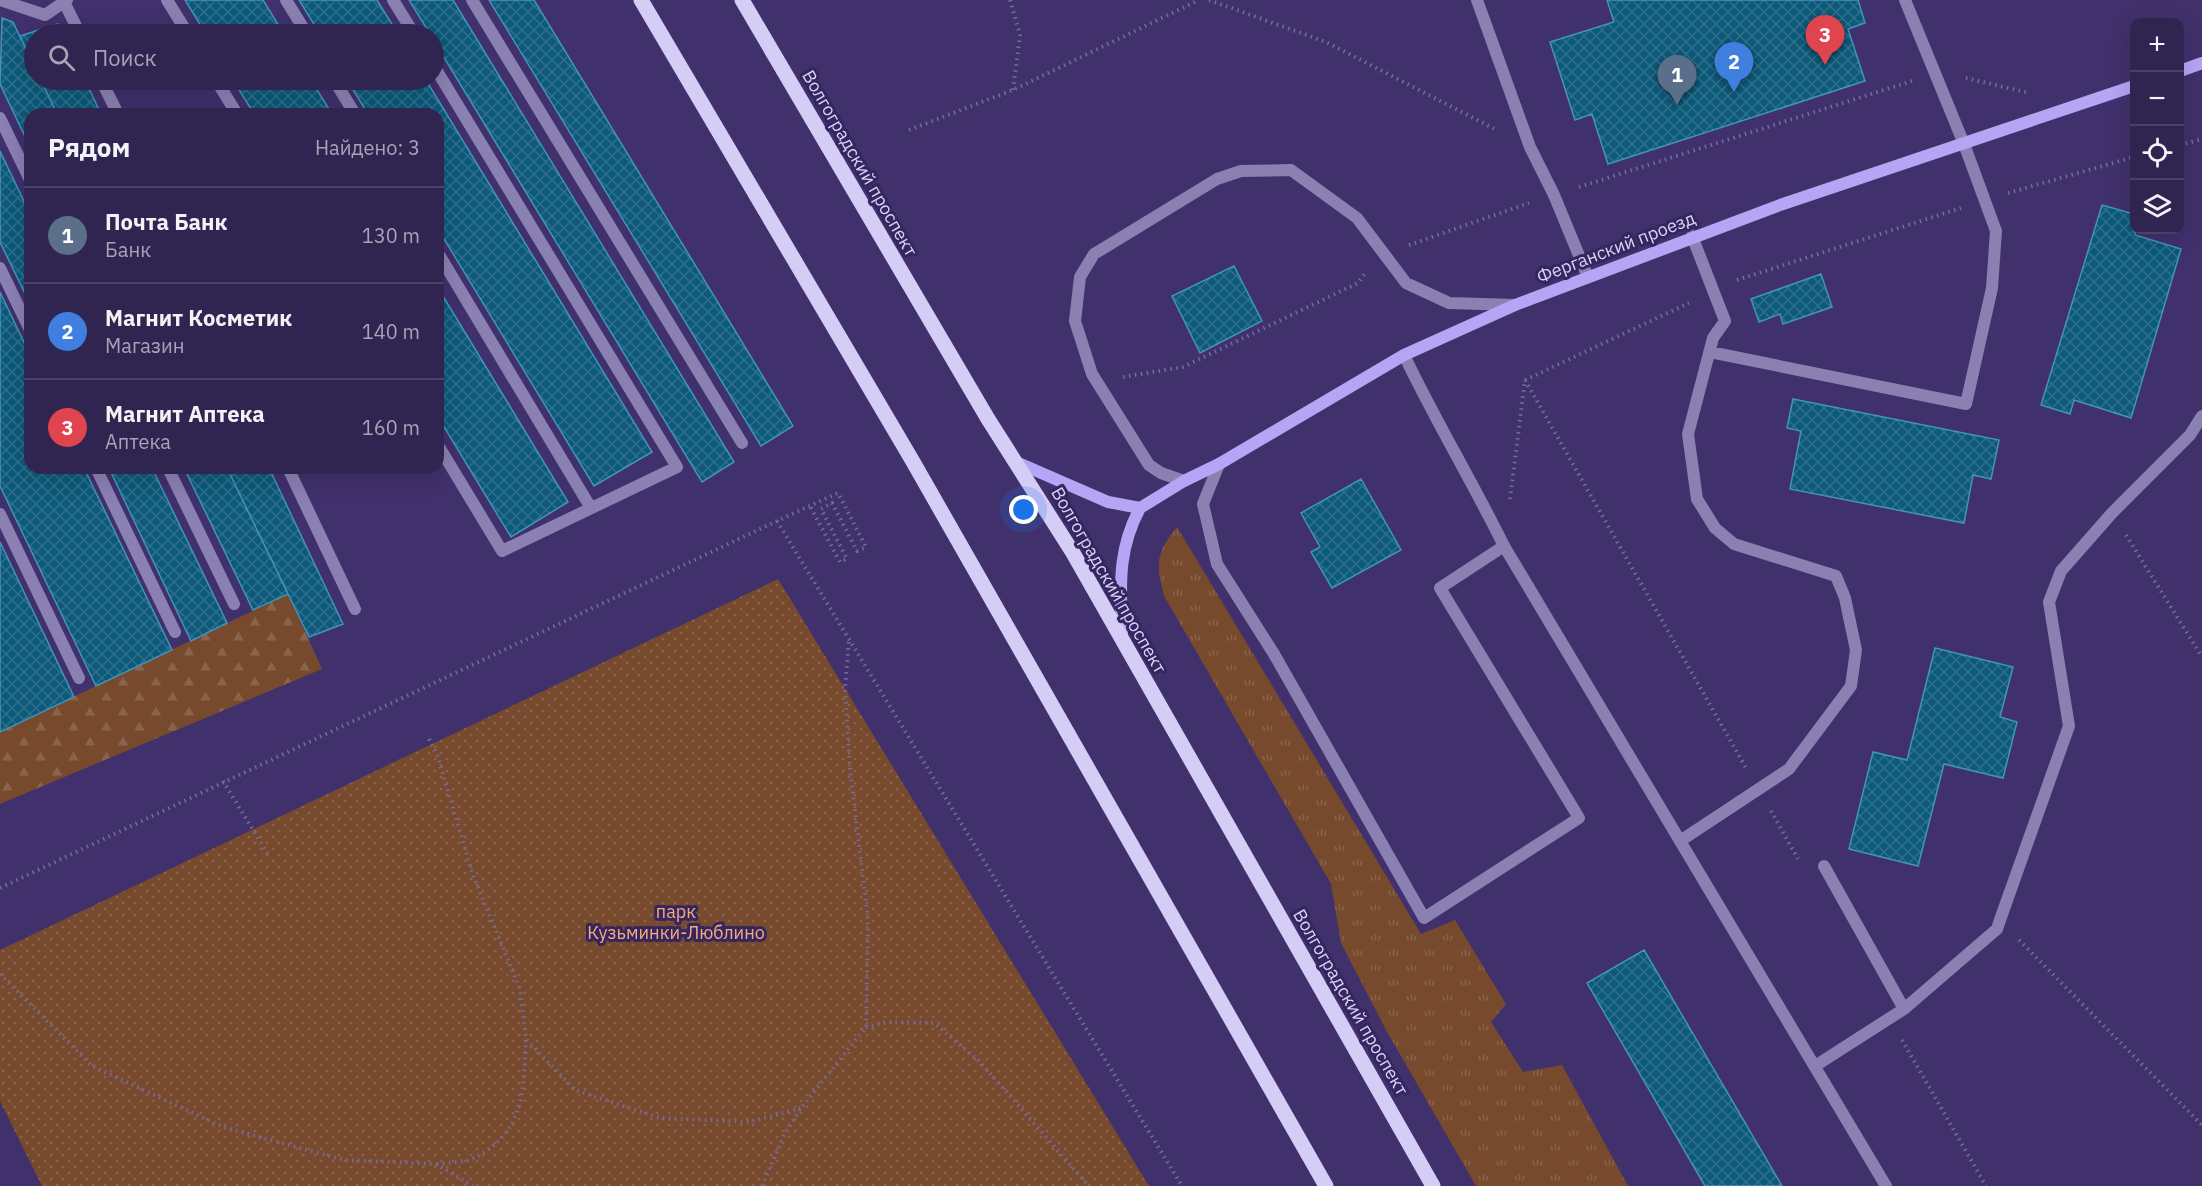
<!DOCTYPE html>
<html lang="ru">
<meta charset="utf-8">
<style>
body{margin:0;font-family:"IBM Plex Sans",sans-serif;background:#382c58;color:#f1f3f6}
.controls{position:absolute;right:18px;top:18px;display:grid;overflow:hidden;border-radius:12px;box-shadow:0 6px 24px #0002}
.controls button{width:54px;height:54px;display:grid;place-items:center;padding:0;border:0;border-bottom:2px solid #4b4168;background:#302451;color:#f1f3f6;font:30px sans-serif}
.you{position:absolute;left:1024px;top:510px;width:21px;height:21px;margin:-15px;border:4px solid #fff;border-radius:50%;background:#1a73e8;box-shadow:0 0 0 9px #1a73e833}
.badge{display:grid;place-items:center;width:39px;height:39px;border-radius:50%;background:#b8c147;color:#fff;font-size:20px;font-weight:700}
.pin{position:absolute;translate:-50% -50px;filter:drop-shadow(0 2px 3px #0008)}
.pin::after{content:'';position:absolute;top:32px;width:21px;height:18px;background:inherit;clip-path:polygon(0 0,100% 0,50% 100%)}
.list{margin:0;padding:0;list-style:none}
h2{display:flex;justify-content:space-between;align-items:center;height:78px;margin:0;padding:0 24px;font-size:26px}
h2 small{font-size:20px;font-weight:400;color:#a8a4b7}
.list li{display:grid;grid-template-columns:39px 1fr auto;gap:18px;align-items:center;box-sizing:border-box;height:96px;padding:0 24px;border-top:2px solid #4b4168}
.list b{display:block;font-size:22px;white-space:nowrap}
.list p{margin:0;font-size:20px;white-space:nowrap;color:#a8a4b7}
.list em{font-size:20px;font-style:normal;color:#a8a4b7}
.icon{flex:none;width:33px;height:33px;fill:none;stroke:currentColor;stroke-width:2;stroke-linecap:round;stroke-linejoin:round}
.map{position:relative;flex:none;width:2202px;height:1186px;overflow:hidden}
.search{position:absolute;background:#302451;box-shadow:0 6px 24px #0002;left:24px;top:24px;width:420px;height:66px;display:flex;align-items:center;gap:15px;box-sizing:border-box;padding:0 21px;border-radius:33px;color:#a8a4b7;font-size:22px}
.panel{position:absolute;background:#302451;box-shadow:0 6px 24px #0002;left:24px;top:108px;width:420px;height:366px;border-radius:18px}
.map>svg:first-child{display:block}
.grass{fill:url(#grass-tufts)}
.forest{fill:url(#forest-firs)}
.park{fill:url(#park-dots)}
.building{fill:url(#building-cross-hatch);stroke:#4294bc;stroke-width:1.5}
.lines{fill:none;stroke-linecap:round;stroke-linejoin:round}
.path{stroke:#776b9e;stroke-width:4;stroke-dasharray:1.5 4.5;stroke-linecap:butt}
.lane{stroke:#8a80b2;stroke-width:12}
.street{stroke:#8a80b2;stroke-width:12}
.secondary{stroke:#b5a5f5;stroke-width:12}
.primary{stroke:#d4cdf6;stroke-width:15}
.labels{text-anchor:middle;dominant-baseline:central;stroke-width:6;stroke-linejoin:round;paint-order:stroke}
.street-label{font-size:18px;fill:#dad4f8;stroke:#362660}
.park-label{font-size:18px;fill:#f7ab7b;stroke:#362660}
</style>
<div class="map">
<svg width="2202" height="1186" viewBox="0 0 2202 1186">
<defs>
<pattern id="grass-tufts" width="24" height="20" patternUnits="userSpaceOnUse" patternTransform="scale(1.5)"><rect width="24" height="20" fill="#774a2d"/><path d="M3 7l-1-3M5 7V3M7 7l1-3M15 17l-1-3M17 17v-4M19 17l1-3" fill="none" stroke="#8a634c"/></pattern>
<pattern id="forest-firs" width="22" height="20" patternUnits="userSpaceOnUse" patternTransform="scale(1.5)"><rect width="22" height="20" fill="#774a2d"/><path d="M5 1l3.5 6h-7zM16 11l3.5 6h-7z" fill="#8a634c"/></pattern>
<pattern id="park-dots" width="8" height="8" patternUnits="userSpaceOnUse" patternTransform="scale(1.5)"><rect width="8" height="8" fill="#774a2d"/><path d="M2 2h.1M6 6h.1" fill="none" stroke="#8a634c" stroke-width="1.8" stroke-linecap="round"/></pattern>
<pattern id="building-cross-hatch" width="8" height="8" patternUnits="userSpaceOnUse" patternTransform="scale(1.5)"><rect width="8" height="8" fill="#0c5979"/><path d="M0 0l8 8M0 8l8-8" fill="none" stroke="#2f708d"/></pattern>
</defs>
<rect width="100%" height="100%" fill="#40306c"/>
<path class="grass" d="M1177 527 1421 934 1455 920 1506 1004 1491 1022 1523 1072 1562 1065 1628 1186H1476L1386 1030 1341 943 1331 884 1164 596C1156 564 1155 554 1177 527Z"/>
<path class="forest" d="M288 594 322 669 0 804V732Z"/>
<path class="park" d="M778 579 1149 1186H42L0 1101V950Z"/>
<path class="building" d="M185 0H263L284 34H206Z
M299 0H377L398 34H320Z
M409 0H453L734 462 702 482 434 41V34H430Z
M489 0H534L793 426 761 446Z
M1607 0H1858L1865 23 1848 29 1865 81 1608 164 1592 114 1575 120 1550 42 1614 22Z
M2 18 13 22 34 66V80H41L57 114H30V147L0 84Z
M58 24 63 34H34V66L20 36Z
M41 80H85L101 114H57Z
M233 80H311L332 114H254Z
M347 80H426L652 452 594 486 438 229V114H368Z
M0 151 30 214V304L0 242Z
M2102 205 2134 214 2135 235 2181 249 2131 418 2074 400 2070 414 2041 405Z
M1234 266 1262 321 1200 353 1172 296Z
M1821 274 1832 307 1783 324 1780 314 1759 322 1751 299Z
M438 288 568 502 511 537 438 417Z
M0 292 30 355V468H84L172 650 96 686 0 486Z
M1793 399 1999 440 1991 479 1973 475 1964 523 1790 489 1801 431 1787 428Z
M109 468H152L227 623 191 641Z
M184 468H227L288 594 253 610Z
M227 468H269L343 624 309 637Z
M1361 479 1401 550 1332 588 1311 552 1320 547 1301 513Z
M0 542 74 697 0 732Z
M1935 648 2013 667 2000 717 2017 722 2003 778 1944 764 1918 866 1849 849 1873 752 1907 760Z
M1644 950 1782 1186H1705L1587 983Z"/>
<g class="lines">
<path class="path" d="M1010 0 1020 35 1013 90
M1209 0 1326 42 1495 129
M1966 78 2029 93
M909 130 1013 90 1199 0
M2180 145 2202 139
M1579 187 1912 81
M2008 193 2134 157
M1409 245 1529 203
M1737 280 1961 208
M1123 377 1183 367 1358 283 1366 272
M1525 380 1746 768
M1510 499 1525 380 1689 303
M777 521 1182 1186
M2126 535 2202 657
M429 739 438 757 473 875 520 989 526 1039 575 1090 660 1118 749 1122 801 1108
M223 781 269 856
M1771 811 1798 859
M0 888 777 521 838 493 866 547 857 551 832 503 821 509 847 559 840 562 810 506
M2019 940 2202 1125
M0 974 92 1066 223 1127 344 1160 436 1164 473 1186
M866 1027 887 1022 934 1023 979 1061 1089 1186
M1902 1040 1986 1186
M437 1164C448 1162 464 1163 474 1158 526 1132 523 1090 526 1040
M762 1186 784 1135 801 1108 866 1027 868 920 850 769 845 689 849 639"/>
<path class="lane" d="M0 0 45 15 67 0
M167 0 188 34
M286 0 307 34
M393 0 414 34
M472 0 742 443
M1477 0 1530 147 1554 195 1587 275
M64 2 80 34
M434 66 677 467 502 551 438 445
M101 80 118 114
M216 80 237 114
M334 80 355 114
M0 118 30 180
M438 253 591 508
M0 268 30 330
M1710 352 1966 404 1992 288 1996 231 1964 144 1905 0
M1219 464 1203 504 1217 564 1274 654 1424 918 1579 818 1440 588 1504 546
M96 468 175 632
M168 468 234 604
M288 468 355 609
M1184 481 1161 473 1149 465 1092 374 1075 321 1080 277 1094 254 1217 179 1241 171 1291 170 1357 218 1406 283 1449 303 1515 305
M0 514 79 678
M1680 841 1789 769 1851 686 1856 650 1845 598 1836 576 1734 544 1715 528 1697 499 1688 434 1713 338 1725 321 1692 236
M1904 1009 1997 929 2000 920 2069 726 2049 602 2061 571 2112 513 2190 435 2202 416
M1815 1066 1904 1009 1824 866"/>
<path class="street" d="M1404 355C1435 420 1472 481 1504 546L1886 1186"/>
<path class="secondary" d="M2180 71 2202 63
M1016 462 1108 502 1140 508
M1140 508 1184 481 1219 464 1404 355 1515 305 1780 205 2134 86
M1122 638C1121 589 1116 553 1140 508"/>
<path class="primary" d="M641 0 912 460 1326 1186
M742 0 988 419 1073 553 1433 1186"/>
</g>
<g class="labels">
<g class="street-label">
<text transform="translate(860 163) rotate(60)">Волгоградский проспект</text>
<text transform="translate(1616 247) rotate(-21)">Ферганский проезд</text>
<text transform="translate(1109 580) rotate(60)">Волгоградский проспект</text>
<text transform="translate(1351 1002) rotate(60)">Волгоградский проспект</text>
</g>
<g class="park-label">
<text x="676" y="911">парк<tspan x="676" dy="21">Кузьминки-Люблино</tspan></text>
</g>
</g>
</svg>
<div class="controls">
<button>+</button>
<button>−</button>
<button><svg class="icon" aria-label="locate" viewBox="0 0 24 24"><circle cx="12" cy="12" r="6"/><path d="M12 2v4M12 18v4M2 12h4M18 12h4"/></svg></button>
<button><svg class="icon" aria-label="layers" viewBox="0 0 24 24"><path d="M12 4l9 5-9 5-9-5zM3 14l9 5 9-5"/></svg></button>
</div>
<div class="you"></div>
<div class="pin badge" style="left:1677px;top:105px;background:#5c6f8a">1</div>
<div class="pin badge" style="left:1734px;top:92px;background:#3f7fe0">2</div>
<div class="pin badge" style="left:1825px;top:65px;background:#e0444e">3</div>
<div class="search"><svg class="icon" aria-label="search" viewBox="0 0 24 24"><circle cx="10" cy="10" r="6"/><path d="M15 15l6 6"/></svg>Поиск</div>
<section class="panel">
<h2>Рядом<small>Найдено: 3</small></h2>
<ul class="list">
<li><span class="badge" style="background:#5c6f8a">1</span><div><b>Почта Банк</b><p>Банк</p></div><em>130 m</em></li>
<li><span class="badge" style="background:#3f7fe0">2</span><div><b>Магнит Косметик</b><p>Магазин</p></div><em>140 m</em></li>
<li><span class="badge" style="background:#e0444e">3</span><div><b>Магнит Аптека</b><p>Аптека</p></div><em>160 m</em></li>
</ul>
</section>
</div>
